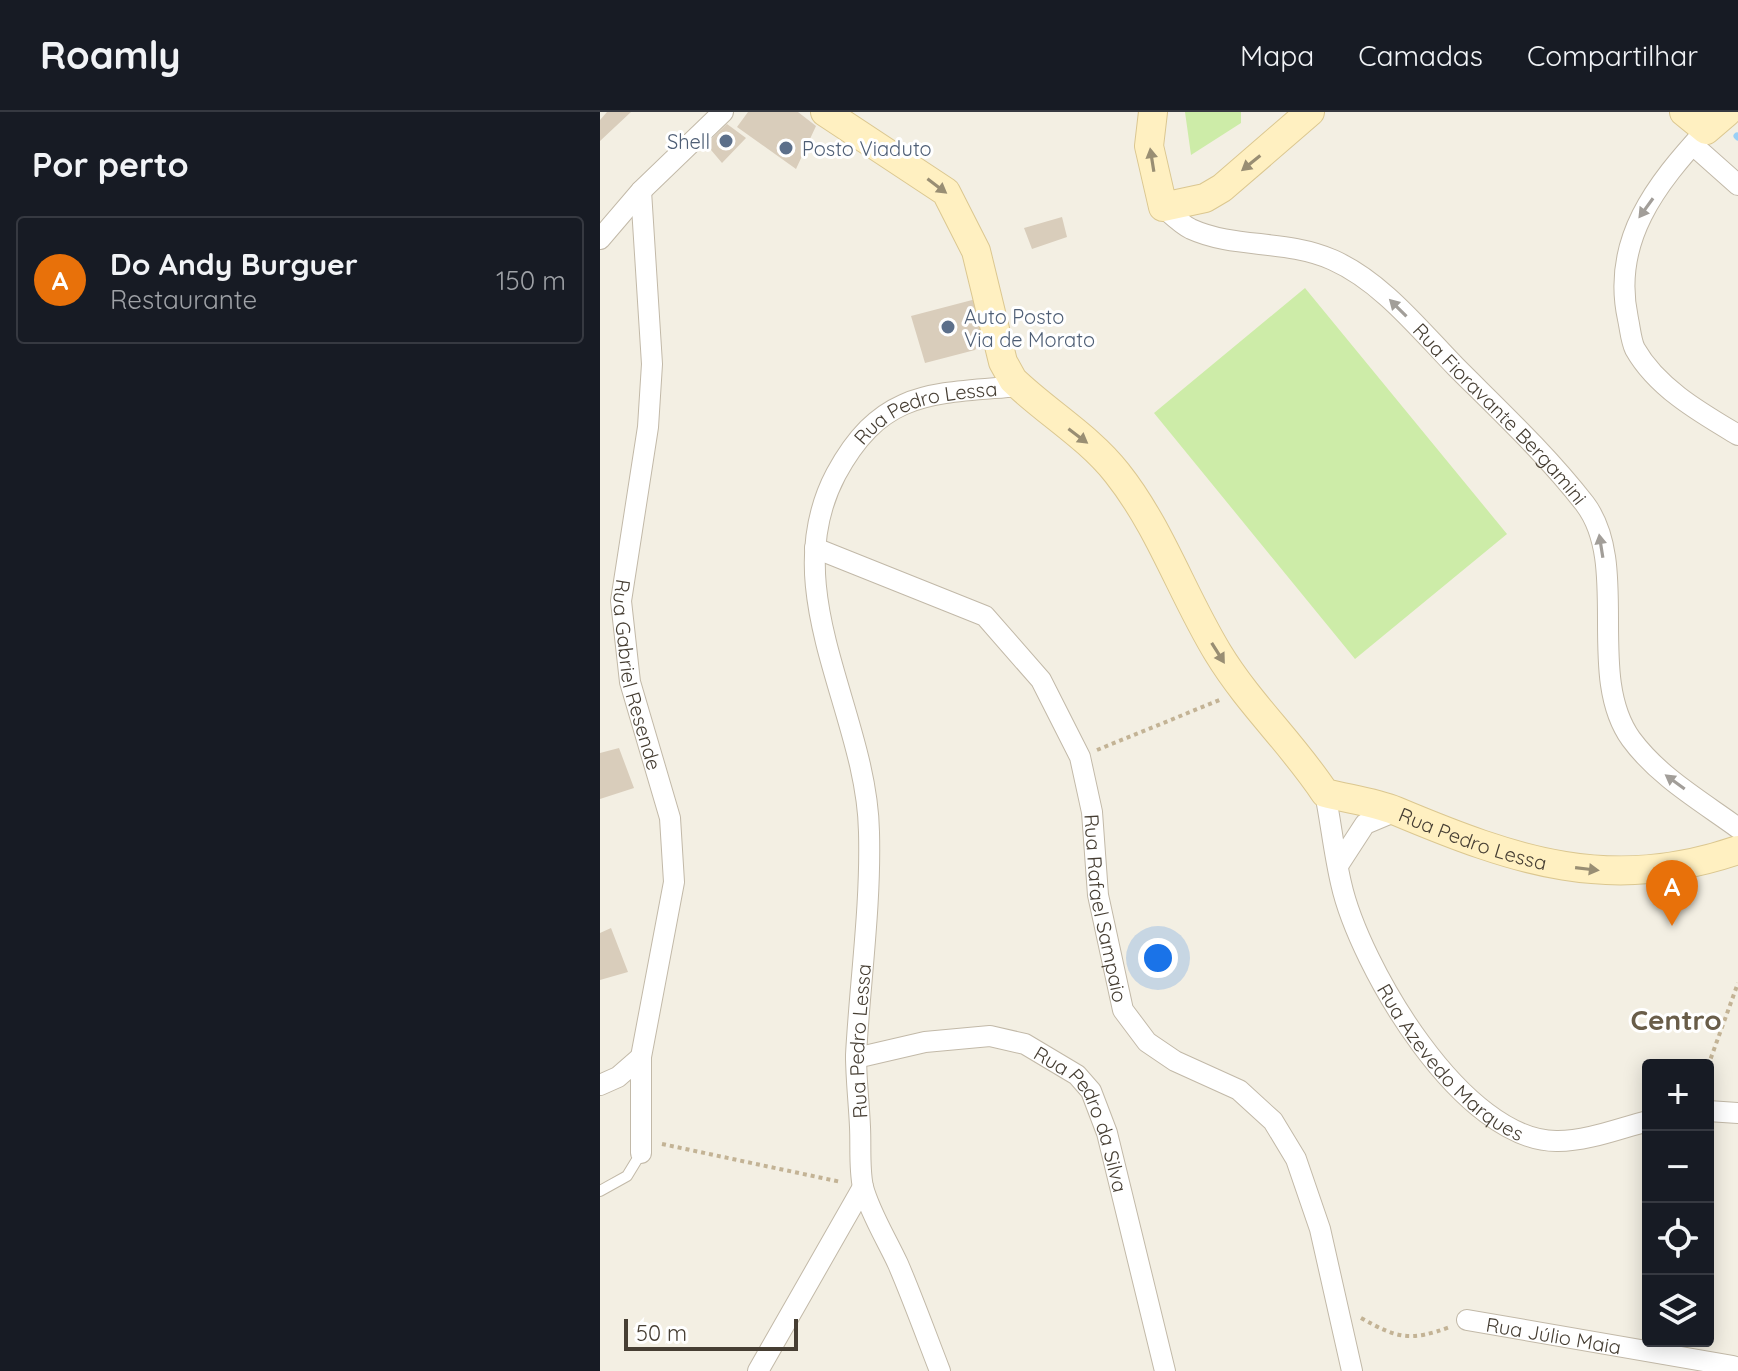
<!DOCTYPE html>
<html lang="pt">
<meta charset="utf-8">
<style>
body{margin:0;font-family:Quicksand,sans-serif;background:#20242c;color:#f1f3f6}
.controls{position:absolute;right:24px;bottom:24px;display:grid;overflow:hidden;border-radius:8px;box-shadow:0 4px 20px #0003}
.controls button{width:72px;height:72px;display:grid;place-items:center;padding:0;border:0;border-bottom:2px solid #363941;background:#171b24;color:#f1f3f6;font:40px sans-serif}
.scale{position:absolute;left:24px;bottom:20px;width:174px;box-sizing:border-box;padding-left:8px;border:4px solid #463e33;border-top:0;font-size:22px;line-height:28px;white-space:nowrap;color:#463e33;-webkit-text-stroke:6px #fff;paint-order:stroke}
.you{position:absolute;left:558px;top:846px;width:28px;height:28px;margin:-20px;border:6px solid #fff;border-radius:50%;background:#1a73e8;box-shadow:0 0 0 12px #1a73e833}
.badge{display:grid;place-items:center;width:52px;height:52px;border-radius:50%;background:#0f766e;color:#fff;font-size:26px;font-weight:700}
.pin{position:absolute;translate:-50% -66px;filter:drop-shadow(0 2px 4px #0008)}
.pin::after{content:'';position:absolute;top:42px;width:28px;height:24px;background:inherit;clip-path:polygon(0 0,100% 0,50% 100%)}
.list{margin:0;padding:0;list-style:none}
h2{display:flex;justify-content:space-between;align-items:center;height:104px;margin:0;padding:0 32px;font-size:34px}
h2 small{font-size:26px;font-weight:400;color:#9ea1a6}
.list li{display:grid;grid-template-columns:52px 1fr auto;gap:24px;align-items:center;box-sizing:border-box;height:128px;margin:0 16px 16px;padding:0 16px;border:2px solid #363941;border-radius:8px}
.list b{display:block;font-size:30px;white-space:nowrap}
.list p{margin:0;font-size:26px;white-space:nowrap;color:#9ea1a6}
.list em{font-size:26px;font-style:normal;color:#9ea1a6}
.icon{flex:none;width:44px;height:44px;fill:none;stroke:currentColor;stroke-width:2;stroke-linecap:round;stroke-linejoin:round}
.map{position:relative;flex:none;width:1138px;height:1259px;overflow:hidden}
header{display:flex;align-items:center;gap:48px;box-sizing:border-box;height:112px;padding:0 40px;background:#171b24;border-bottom:2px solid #363941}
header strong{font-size:38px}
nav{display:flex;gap:44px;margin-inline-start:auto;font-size:28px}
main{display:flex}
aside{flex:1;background:#171b24}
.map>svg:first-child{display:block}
.green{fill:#cdeca8}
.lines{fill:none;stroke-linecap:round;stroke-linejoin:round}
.stream{stroke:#99d0f6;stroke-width:7}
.building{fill:#d9cdbb}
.service-casing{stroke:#c2b9a8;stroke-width:12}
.minor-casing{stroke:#c2b9a8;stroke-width:22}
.secondary-casing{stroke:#dbc790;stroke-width:30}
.path{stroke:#c3b395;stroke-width:4;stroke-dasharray:4 4;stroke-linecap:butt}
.service{stroke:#fff;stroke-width:10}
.minor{stroke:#fff;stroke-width:20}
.secondary{stroke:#fff0c1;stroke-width:28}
.oneway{fill:#998e73}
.oneway2{fill:#a29e99}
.service-dot{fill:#5c6f8a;stroke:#fff;stroke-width:3}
.labels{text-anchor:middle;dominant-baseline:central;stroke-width:6;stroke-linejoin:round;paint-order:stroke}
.service-label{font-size:20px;fill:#4e5e75;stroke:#fff;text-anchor:start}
.street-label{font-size:20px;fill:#463e33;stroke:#fff}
.district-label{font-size:28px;font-weight:bold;fill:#695d49;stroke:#fff}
</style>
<header>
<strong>Roamly</strong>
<nav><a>Mapa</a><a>Camadas</a><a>Compartilhar</a></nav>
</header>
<main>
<aside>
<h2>Por perto<small></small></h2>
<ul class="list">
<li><span class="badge" style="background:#e8710a">A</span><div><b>Do Andy Burguer</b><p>Restaurante</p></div><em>150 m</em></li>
</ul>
</aside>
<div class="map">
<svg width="1138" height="1259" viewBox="0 0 1138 1259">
<rect width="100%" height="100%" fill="#f3efe3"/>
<path class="green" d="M585 0H641V11L591 43Z
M705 176 907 422 755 547 554 301Z"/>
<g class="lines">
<path class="stream" d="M1137 24 1138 25"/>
</g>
<path class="building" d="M7 0H31L0 29V8Z
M148 0H198L216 14 196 57 137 15Z
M127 12 146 26 122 51 106 32Z
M462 105 467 125 432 137 424 116Z
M376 187 383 226 375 238 325 251 311 204Z
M19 636 34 676 0 687V641Z
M11 816 28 860 0 868V821Z"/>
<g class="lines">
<g class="service-casing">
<path id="service" d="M0 1079 27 1064 41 1041"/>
</g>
<g class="minor-casing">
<g id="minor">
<path d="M1106 18C1056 72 1011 129 1028 207 1030 216 1031 229 1035 237 1057 276 1101 301 1138 323"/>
<path d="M1093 33 1138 73"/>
<path id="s1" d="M41 79 52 252 48 315 21 489 30 570 70 706 74 770 41 945V1041"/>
<path id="s2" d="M563 95C571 102 581 112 591 117 635 137 685 127 733 148 782 170 819 217 856 255 900 299 947 343 985 392 1031 453 985 563 1031 627 1059 665 1101 689 1138 716"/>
<path d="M0 127 41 79 123 0"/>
<path id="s3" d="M215 436 385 504 441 568 480 645 492 700 498 783 523 898 547 930 575 949 639 978 673 1009 696 1047 720 1117 752 1259"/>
<path id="s4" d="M725 681C731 711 734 741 741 771 759 853 863 1031 958 1029 988 1029 1020 1016 1048 1009"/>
<path d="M739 752 765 712 796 699"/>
<path id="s5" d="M256 946 325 930 390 924 425 932 477 963 491 979 507 1021 565 1259"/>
<path d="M0 973 18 965 41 945"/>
<path d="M1108 999 1138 1001"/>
<path id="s6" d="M867 1208 1133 1254"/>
<path d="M158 1259 263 1075"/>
<path id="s7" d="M340 1259C326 1223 313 1187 298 1152 287 1128 270 1101 263 1075 259 1057 261 1034 260 1015 259 991 256 967 256 943 260 869 271 794 269 720 267 600 174 479 236 362 282 277 332 282 419 274"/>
</g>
</g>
<g class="secondary-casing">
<g id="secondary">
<path id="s8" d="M225 0 346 80 376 139 403 250 413 268C446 300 489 325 517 361 560 415 582 482 618 541 649 592 692 631 725 681 748 687 774 690 796 699 915 749 1011 782 1138 738"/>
<path d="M553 0 549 34 563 95 605 86 622 76 710 0"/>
<path d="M1084 0 1106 18 1127 0"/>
</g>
</g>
<path class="path" d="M497 638 622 587
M1108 954 1138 871
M62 1032 241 1070
M761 1206C797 1226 809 1230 850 1215"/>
<use href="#service" class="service"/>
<use href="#minor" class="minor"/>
<use href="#secondary" class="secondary"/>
</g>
<defs><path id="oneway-solid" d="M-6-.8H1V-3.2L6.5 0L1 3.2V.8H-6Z" transform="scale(2)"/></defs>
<g class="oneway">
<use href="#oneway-solid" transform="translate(552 48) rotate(-99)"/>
<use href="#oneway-solid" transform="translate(651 51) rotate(141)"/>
<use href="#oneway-solid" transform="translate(337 74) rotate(37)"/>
<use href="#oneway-solid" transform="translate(478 324) rotate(37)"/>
<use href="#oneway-solid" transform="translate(618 541) rotate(58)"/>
<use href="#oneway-solid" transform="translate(987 757) rotate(7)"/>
</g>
<g class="oneway2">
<use href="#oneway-solid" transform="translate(1046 96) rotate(126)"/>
<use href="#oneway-solid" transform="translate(798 196) rotate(-135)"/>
<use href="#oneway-solid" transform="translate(1001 434) rotate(-99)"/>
<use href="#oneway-solid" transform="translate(1075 670) rotate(-144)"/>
</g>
<g class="service-dot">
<circle cx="126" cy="29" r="8"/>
<circle cx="186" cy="36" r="8"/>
<circle cx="348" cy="215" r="8"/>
</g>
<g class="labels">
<g class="service-label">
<text x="110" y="29" text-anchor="end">Shell</text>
<text x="202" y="36">Posto Viaduto</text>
<text x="364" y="204">Auto Posto<tspan x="364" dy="23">Via de Morato</tspan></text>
</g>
<g class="street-label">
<text stroke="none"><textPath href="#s2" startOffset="410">Rua Fioravante Bergamini</textPath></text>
<text stroke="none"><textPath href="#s7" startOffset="1040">Rua Pedro Lessa</textPath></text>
<text stroke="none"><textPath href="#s1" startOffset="488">Rua Gabriel Resende</textPath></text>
<text stroke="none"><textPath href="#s8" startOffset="1024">Rua Pedro Lessa</textPath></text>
<text stroke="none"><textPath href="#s3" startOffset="508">Rua Rafael Sampaio</textPath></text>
<text stroke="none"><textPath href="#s7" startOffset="346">Rua Pedro Lessa</textPath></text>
<text stroke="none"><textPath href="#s4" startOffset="306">Rua Azevedo Marques</textPath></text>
<text stroke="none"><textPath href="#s5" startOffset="272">Rua Pedro da Silva</textPath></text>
<text stroke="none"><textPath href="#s6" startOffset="88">Rua Júlio Maia</textPath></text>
</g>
<g class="district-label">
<text x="1076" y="907">Centro</text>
</g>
</g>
</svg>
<div class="controls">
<button>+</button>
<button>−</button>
<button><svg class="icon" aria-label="locate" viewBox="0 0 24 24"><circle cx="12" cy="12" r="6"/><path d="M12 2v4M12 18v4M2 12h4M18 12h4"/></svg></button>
<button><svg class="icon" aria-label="layers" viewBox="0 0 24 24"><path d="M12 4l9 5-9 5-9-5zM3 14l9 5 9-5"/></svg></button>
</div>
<div class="scale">50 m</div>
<div class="you"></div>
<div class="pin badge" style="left:1072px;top:814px;background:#e8710a">A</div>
</div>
</main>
